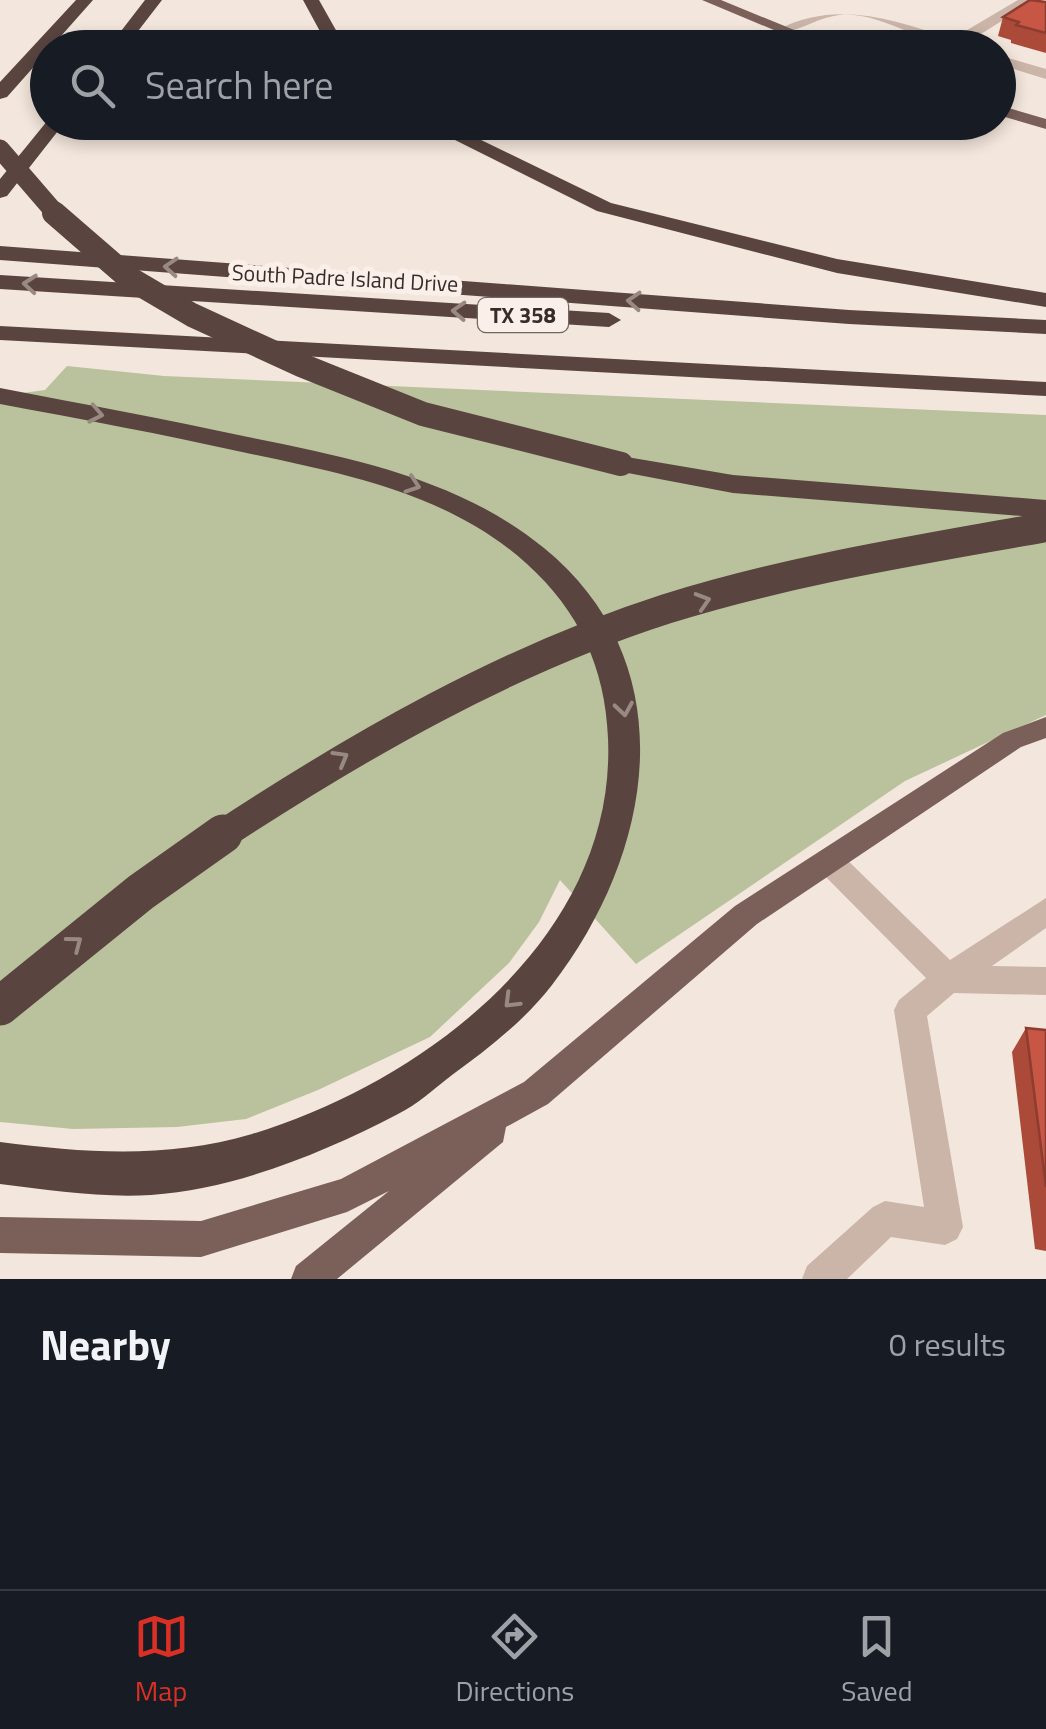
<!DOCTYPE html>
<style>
body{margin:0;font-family:"Titillium Web",sans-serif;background:#20242c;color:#f1f3f6}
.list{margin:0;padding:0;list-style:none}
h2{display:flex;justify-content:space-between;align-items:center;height:130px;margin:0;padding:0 40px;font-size:42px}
h2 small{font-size:32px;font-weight:400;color:#9ea1a6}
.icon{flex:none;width:55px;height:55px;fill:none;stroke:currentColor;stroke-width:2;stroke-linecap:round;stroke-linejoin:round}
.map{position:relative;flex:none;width:1046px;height:1279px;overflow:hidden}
.search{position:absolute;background:#171b24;box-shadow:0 5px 15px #0003;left:30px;right:30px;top:30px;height:110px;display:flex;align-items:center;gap:25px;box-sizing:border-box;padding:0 35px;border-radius:55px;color:#9ea1a6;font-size:38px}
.sheet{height:310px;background:#171b24}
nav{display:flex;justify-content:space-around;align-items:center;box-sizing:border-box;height:140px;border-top:2px solid #363941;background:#171b24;font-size:28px;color:#9ea1a6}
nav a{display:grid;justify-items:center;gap:5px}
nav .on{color:#d93025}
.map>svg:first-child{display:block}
.green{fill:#b9c29c}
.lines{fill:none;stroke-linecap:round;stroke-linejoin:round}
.minor{fill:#cbb4a8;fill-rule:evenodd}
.major{fill:#7a6059;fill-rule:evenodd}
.highway{fill:#59443f;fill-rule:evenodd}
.highway-bridge-far3{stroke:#59443f;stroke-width:19}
.highway-bridge-far2{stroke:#59443f;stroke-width:24}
.highway-bridge-far1{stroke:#59443f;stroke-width:30}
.highway-bridge{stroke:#59443f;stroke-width:39}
.wall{fill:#ac4a3a}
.building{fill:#c85644;stroke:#8c3c30;stroke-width:2.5}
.oneway{stroke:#998983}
.labels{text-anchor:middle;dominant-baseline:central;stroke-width:10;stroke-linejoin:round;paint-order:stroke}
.far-street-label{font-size:22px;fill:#382b28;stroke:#faf0e9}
.shield{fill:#faf0e9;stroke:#726662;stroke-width:2.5}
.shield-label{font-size:22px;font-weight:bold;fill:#382b28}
</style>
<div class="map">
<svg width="1046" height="1279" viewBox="0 0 1046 1279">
<rect width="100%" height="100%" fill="#f3e6dc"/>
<path class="green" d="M67 366 164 376 1046 415V715L905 781 636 964 560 880 539 922 509 963 430 1037 318 1090 246 1119 177 1127 73 1129 0 1122V396L45 390Z"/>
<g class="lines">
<path class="minor" d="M1018 0H1035L965 44 970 48C925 48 880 10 839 15 821 17 803 28 786 33L779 29C835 0 894 19 952 39Z
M998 55 1046 69V79L998 64Z
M829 849 839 852 950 960 1046 898V928L992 966 1046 967V995L954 993 927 1016 963 1227 957 1239 945 1245 891 1237 847 1279H802L807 1266 873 1207 885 1201 924 1207 894 1010 899 1000 926 978 819 870 815 861 819 852Z"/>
<path class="major" d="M702 0H721L838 48H817Z
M998 105 1046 119V129L998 115Z
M1046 717V738L1021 747 757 924 548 1104 506 1127 503 1142 337 1279H291L296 1266 389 1191 347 1212 201 1257 0 1253V1217L201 1221 341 1179 524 1082 735 906 1003 733Z"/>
<path class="highway" d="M76 0H93L7 97 0 99V82Z
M145 0H162L125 48H108Z
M303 0H319L346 48H329Z
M48 120 65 122 7 196 0 198V179Z
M419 122H444L611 203 837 259 1046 293V307L837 273 597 211Z
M0 246 849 310 1046 320V334L849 324 0 260Z
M0 275 609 313 621 320 609 327 0 289Z
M0 326 1046 382V396L0 340Z
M0 388C83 404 165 419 248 437 351 458 460 479 544 548 687 665 654 853 552 985 524 1021 488 1049 452 1075 434 1089 418 1104 398 1114 323 1153 236 1189 151 1195 100 1198 50 1190 0 1184V1142C86 1153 167 1159 252 1134 424 1082 617 937 608 738 605 667 579 611 527 564 449 493 341 473 242 452 161 434 81 419 0 404Z
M621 456 733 475 1046 500V518L733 493 612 470 608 464 612 458Z"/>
<path class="highway-bridge-far3" d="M0 149 57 215"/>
<path class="highway-bridge-far2" d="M54 213 129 278 192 315 301 365 423 414 621 464"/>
<path class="highway-bridge-far1" d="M219 837C359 745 507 660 666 609 790 570 919 550 1046 527"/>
<path class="highway-bridge" d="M0 1006 141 892 223 834"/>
</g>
<path class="wall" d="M1046 2V53L1011 43V40L998 36 1003 17Z
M1026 1028 1046 1030V1251L1035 1249 1012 1052Z"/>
<path class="building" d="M1030 0 1046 2V33L1016 25 1019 22 1003 17Z
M1026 1028 1046 1030V1187Z"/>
<defs><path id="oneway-chevron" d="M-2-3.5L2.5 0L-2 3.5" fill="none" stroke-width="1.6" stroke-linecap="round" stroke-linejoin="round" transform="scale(2.5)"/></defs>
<g class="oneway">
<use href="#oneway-chevron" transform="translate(171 267) rotate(-176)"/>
<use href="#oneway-chevron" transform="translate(30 284) rotate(-175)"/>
<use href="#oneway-chevron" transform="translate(634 301) rotate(-176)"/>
<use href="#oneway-chevron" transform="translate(459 311) rotate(-177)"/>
<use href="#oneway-chevron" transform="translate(96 414) rotate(11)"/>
<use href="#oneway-chevron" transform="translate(413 485) rotate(19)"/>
<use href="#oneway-chevron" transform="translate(703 601) rotate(-17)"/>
<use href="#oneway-chevron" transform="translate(624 709) rotate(81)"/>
<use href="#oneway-chevron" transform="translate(341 758) rotate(-30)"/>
<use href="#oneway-chevron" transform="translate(75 943) rotate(-37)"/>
<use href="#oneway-chevron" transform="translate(511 1001) rotate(135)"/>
</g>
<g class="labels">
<g class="far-street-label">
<text transform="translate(345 278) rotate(3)">South Padre Island Drive</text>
</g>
<rect class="shield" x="478" y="298" width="90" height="34" rx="8"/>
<g class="shield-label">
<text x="523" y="315">TX 358</text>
</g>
</g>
</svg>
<div class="search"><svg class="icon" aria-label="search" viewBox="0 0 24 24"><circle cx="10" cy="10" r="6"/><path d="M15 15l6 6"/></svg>Search here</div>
</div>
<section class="sheet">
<h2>Nearby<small>0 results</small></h2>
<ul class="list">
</ul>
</section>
<nav>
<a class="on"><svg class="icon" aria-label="map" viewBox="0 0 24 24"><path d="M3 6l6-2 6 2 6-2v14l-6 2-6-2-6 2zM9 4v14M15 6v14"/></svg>Map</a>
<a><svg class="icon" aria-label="directions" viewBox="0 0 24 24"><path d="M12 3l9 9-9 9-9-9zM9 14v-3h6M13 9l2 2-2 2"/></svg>Directions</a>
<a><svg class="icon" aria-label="saved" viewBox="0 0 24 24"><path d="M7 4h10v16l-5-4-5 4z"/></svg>Saved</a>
</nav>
